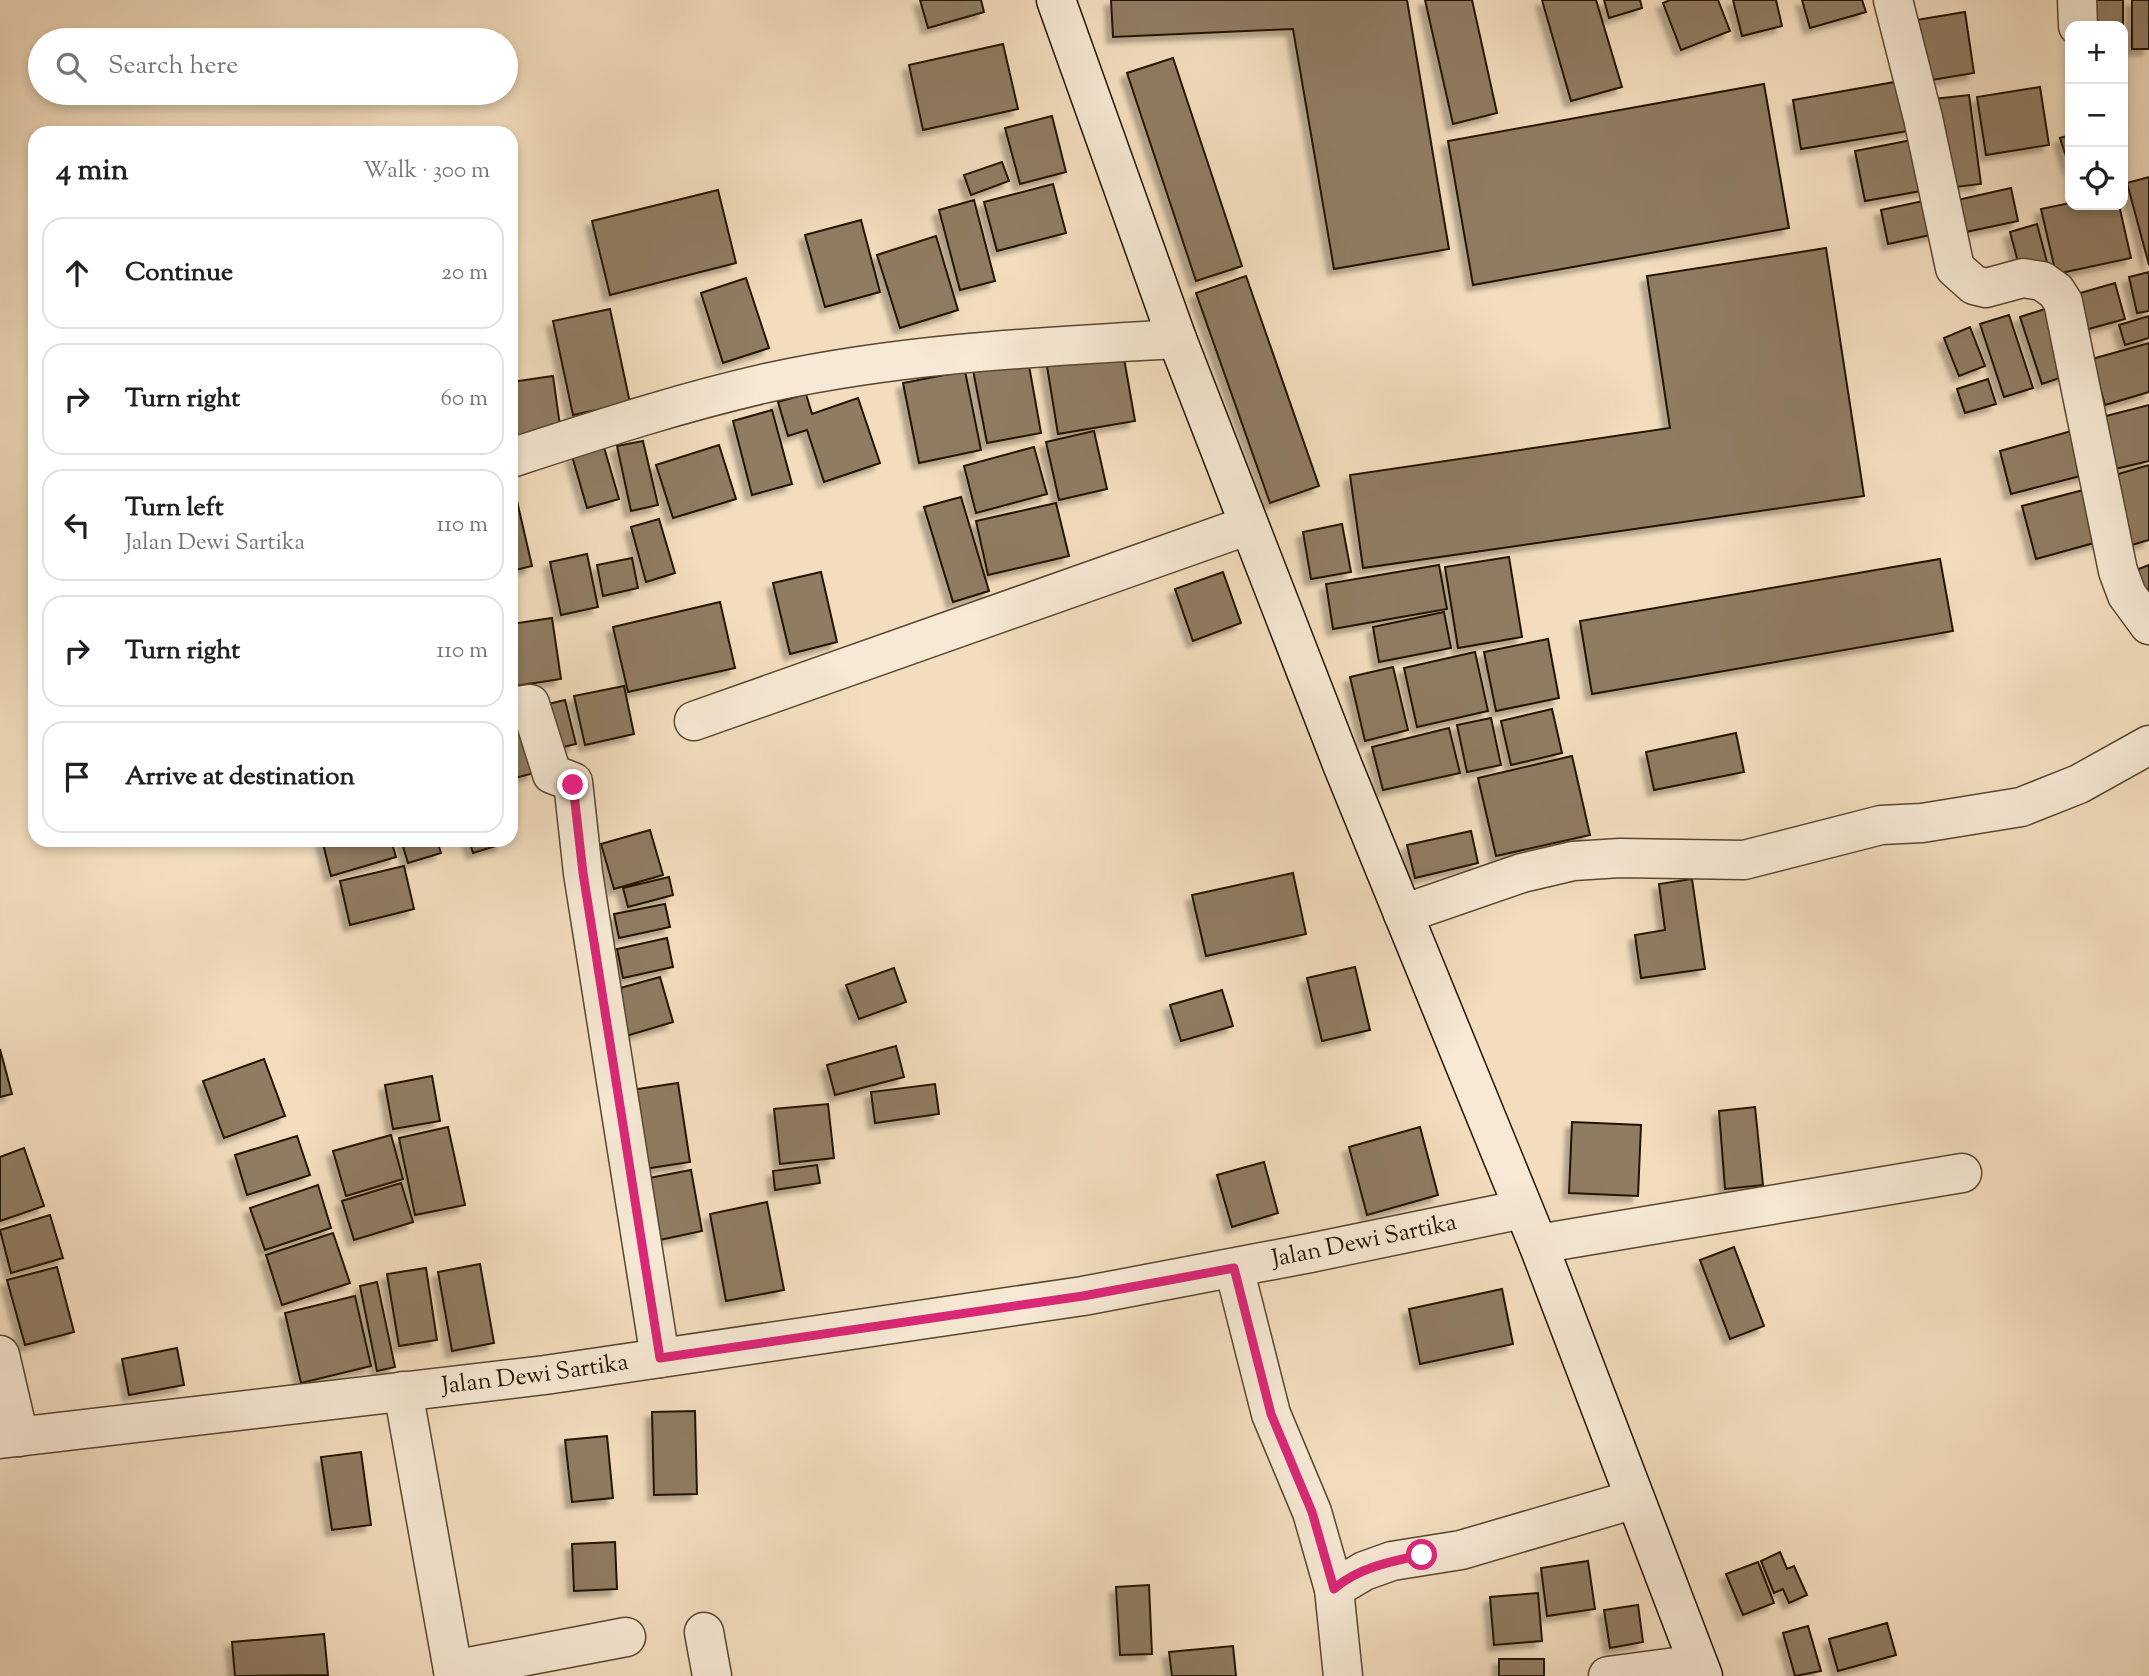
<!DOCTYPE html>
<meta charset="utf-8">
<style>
body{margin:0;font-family:"Sorts Mill Goudy",serif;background:#f6f6f6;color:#202124}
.controls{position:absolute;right:21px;top:21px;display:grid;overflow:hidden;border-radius:14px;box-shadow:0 4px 10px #0003}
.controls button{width:63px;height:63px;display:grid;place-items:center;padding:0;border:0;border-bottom:2px solid #e0e0e0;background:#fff;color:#202124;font:35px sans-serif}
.stop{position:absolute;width:21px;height:21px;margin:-16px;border:5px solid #db2777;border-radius:50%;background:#fff}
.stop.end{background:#db2777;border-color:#fff;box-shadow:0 2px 7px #0008}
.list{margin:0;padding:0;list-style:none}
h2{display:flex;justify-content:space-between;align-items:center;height:91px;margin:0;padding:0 28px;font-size:30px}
h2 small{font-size:23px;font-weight:400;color:#757577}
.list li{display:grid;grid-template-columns:46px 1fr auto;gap:21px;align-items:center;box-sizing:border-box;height:112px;margin:0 14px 14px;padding:0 14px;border:2px solid #e0e0e0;border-radius:21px}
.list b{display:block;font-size:26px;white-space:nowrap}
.list p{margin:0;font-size:23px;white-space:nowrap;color:#757577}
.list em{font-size:23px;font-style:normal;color:#757577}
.icon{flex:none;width:38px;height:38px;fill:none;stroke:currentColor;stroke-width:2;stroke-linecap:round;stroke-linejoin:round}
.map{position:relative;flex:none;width:2149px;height:1676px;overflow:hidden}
.search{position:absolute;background:#fff;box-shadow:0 4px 10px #0003;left:28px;top:28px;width:490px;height:77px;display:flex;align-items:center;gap:18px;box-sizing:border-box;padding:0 24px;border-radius:38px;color:#757577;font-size:26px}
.panel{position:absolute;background:#fff;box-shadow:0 4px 10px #0003;left:28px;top:126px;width:490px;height:721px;border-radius:21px}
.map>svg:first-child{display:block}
.building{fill:#907c63;stroke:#241300;stroke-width:2;filter:url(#shadow)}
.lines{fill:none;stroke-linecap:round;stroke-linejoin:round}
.minor-casing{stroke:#584630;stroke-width:41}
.secondary-casing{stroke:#241300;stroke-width:41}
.minor{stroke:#f7e9d5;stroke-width:38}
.secondary{stroke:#f7e9d5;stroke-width:38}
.route{stroke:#db2777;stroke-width:9}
.labels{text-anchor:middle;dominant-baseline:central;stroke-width:6;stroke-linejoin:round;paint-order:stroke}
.street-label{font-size:24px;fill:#241300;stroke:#f7e9d5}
</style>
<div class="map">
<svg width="2149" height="1676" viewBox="0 0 2149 1676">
<defs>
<filter id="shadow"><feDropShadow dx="-6" dy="6" stdDeviation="2" flood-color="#0004"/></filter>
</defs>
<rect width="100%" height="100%" fill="#f3ddbe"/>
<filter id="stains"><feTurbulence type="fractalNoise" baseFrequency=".00286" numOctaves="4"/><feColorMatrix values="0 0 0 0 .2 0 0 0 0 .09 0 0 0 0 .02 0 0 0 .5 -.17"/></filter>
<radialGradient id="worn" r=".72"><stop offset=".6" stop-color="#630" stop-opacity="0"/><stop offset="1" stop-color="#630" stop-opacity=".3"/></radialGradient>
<path class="building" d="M920 0H981L984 12 928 28Z
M1111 0H1407L1449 249 1334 269 1293 29 1113 37Z
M1425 0H1472L1497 113 1453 124Z
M1542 0H1596L1622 87 1571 101Z
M1604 0H1640L1642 8 1609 18Z
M1670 0H1718L1730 31 1681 50 1663 3Z
M1733 0H1776L1782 26 1742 36Z
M1802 0H1862L1866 12 1810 28Z
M2087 0H2123V26H2087Z
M2132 0H2149V49H2132Z
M1965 12 1974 73 1925 81 1916 20Z
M1003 44 1018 109 923 130 909 65Z
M1173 58 1242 266 1196 281 1127 73Z
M1906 80 1914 130 1801 149 1793 100Z
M1764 84 1789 228 1473 285 1448 141Z
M2040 87 2049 145 1986 155 1977 97Z
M1969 95 1981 184 1947 188 1934 99Z
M1052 116 1066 172 1020 184 1005 128Z
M2070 135V169L2060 138Z
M1917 139 1927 190 1865 201 1855 151Z
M1002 162 1009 181 971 195 964 175Z
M2149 177V265L2127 183Z
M1053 184 1066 233 997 251 984 202Z
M2011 188 2018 221 1961 233 1953 201Z
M718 190 736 263 610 295 592 221Z
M974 200 995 281 960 290 939 210Z
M1928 200 1935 234 1888 244 1881 210Z
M2070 203 2119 205 2131 258 2056 274 2041 209Z
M861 220 880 292 825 307 805 235Z
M2037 224 2048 266 2021 273 2010 232Z
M936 236 958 310 900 328 877 255Z
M1826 248 1864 496 1363 568 1350 475 1670 428 1647 276Z
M2149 272V311L2137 313 2129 277Z
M1246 276 1319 486 1270 503 1196 293Z
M746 278 769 348 723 363 701 293Z
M2115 283 2125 319 2074 333 2063 298Z
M2054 306 2077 372 2042 384 2020 317Z
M610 309 630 403 573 415 553 321Z
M2009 315 2033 388 2004 397 1980 324Z
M2149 316V338L2125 345 2119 325Z
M1970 327 1985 366 1959 376 1944 338Z
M2149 343V392L2105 405 2092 359Z
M1122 347 1135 421 1058 434 1046 360Z
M1028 360 1041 433 987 443 973 370Z
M965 371 981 450 919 463 903 383Z
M553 376 561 433 516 439 511 406V382Z
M1988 379 1996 404 1965 413 1957 389Z
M806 394 812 414 858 398 880 463 824 482 807 430 788 436 778 402Z
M2149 405V461L2115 469 2102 417Z
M772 410 792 484 752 495 733 421Z
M2075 430 2088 474 2011 494 2000 451Z
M1094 431 1107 489 1059 500 1046 442Z
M643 441 658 505 631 511 617 446Z
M719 445 736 499 673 518 656 465Z
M604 447 619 499 587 508 572 456Z
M1034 447 1047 494 976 513 964 466Z
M2149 465V540L2128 546 2108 477Z
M2091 488 2105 540 2036 559 2022 506Z
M961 497 989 591 953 602 924 507Z
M517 501 532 566 511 571V502Z
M1056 503 1069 556 988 575 976 521Z
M659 519 675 573 646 582 631 527Z
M1342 524 1351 572 1311 579 1303 532Z
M587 554 598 607 561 615 550 562Z
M1509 557 1522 637 1458 648 1445 567Z
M632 558 638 588 603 596 597 565Z
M1940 559 1953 631 1592 694 1580 621Z
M1439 565 1447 609 1333 629 1326 584Z
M2149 565V621L2123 575Z
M821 572 837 642 790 654 773 583Z
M1223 572 1241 623 1193 641 1175 589Z
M720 602 735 668 628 692 613 627Z
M1444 612 1451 648 1379 662 1373 627Z
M552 618 561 679 515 686 511 656V624Z
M1548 639 1559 698 1496 711 1484 652Z
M1475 652 1488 711 1417 727 1404 668Z
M1393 667 1408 730 1365 741 1350 677Z
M624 686 634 734 585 745 574 696Z
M565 700 576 744 550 750 540 706Z
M511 708 534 773 511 779Z
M1552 709 1562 753 1511 765 1501 721Z
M1491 718 1501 765 1467 772 1457 725Z
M1449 728 1460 773 1383 790 1372 747Z
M1736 733 1744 772 1654 790 1646 752Z
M1572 756 1590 835 1496 856 1478 778Z
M650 830 663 875 614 889 601 844Z
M1471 831 1478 863 1415 878 1407 845Z
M322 840H391L396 857 331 876Z
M401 840H437L441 853 408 863Z
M469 840H501L502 844 473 853Z
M404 866 414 909 350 925 340 881Z
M1293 873 1306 934 1206 956 1192 895Z
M669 877 673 895 628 907 623 888Z
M1692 879 1705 969 1641 978 1635 935 1665 930 1659 884Z
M665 904 670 927 619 938 614 914Z
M667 938 673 967 623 978 617 949Z
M1355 967 1370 1030 1322 1041 1307 978Z
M894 968 906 1002 859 1019 846 985Z
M660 977 673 1022 626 1036 613 990Z
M1222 990 1233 1026 1181 1041 1170 1005Z
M896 1046 904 1077 835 1095 827 1065Z
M0 1049 12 1094 0 1097Z
M264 1059 285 1116 224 1138 203 1081Z
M432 1076 440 1121 393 1129 385 1085Z
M678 1083 690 1162 637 1170 624 1091Z
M935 1084 939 1114 875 1123 871 1092Z
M828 1104 834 1158 780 1164 774 1109Z
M1755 1107 1763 1185 1725 1189 1719 1111Z
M1572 1122 1641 1125 1638 1196 1569 1193Z
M448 1127 465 1205 415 1215 399 1138Z
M1420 1127 1438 1195 1367 1215 1349 1147Z
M391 1135 403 1179 346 1196 333 1151Z
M297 1136 310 1175 247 1195 235 1155Z
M24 1148 44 1206 0 1221V1157Z
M1264 1162 1278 1213 1232 1227 1217 1175Z
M817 1165 820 1183 775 1190 773 1171Z
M691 1170 702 1231 650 1242 638 1180Z
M401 1183 413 1222 354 1240 342 1201Z
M318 1185 331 1228 265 1250 250 1208Z
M767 1202 784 1290 726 1301 710 1214Z
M50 1215 63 1258 11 1273 0 1230Z
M333 1233 350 1283 282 1305 266 1255Z
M1734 1247 1764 1326 1730 1339 1700 1260Z
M480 1264 494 1343 452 1351 438 1272Z
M57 1267 74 1332 25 1345 7 1280Z
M426 1268 437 1340 399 1346 387 1274Z
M377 1282 395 1367 377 1371 360 1286Z
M1502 1289 1513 1344 1420 1364 1409 1309Z
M355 1296 371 1366 301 1383 285 1313Z
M177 1348 184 1385 129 1395 122 1359Z
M695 1411 697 1494 654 1495 652 1412Z
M607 1436 613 1498 572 1502 565 1440Z
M361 1452 371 1525 332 1530 321 1457Z
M615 1542 617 1589 574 1591 572 1544Z
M1780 1552 1787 1569 1794 1566 1807 1595 1789 1603 1783 1589 1774 1593 1761 1561Z
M1588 1561 1595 1609 1547 1616 1541 1568Z
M1758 1562 1774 1603 1743 1615 1726 1574Z
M1149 1585 1152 1654 1120 1655 1116 1587Z
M1538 1593 1542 1641 1494 1645 1490 1597Z
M1638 1605 1643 1642 1610 1648 1604 1610Z
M1887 1623 1896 1655 1838 1671 1829 1639Z
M1808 1626 1821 1671 1795 1676 1783 1633Z
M324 1634 328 1675 235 1676 232 1642Z
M1233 1646 1236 1676H1172L1169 1652Z
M1499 1659H1544V1676H1499Z"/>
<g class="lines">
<g class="minor-casing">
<g id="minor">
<path d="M1893 0 1923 118 1955 268 1974 285 1986 288 2023 278 2042 281 2056 291 2063 302 2118 571 2127 595 2149 625"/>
<path d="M2077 0 2078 26"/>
<path d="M511 458C597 430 682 402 771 382 905 353 1041 347 1177 339"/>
<path d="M511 707 530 704 552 774 573 782 583 873 660 1358"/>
<path d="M694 721 1249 525"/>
<path d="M1403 914 1522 873 1573 861 1620 858 1744 860 1881 825 1922 823 2021 807 2079 784 2149 745"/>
<path d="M1538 1244 1962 1173"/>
<path d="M1234 1268 1271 1414 1312 1512 1334 1589"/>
<path d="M0 1355 19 1437"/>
<path d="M403 1391 454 1676"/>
<path id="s1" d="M0 1439 545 1375 1083 1296 1310 1253 1523 1209"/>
<path d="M704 1632 712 1676"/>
<path d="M453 1670 626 1637"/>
<path d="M1343 1676 1334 1589 1364 1571 1392 1561 1461 1550 1635 1499"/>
<path d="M1608 1676 1698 1664"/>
</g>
</g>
<g class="secondary-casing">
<path id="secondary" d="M1056 0 1177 339 1342 764 1538 1244 1703 1676"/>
</g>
<use href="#minor" class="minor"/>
<use href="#secondary" class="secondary"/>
</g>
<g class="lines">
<path class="route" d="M573 785 583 873 660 1358 1083 1296 1234 1268 1271 1414 1312 1512 1334 1589C1357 1568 1392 1561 1422 1555"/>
</g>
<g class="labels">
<g class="street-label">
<text stroke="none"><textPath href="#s1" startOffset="1379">Jalan Dewi Sartika</textPath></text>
<text stroke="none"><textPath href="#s1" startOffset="539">Jalan Dewi Sartika</textPath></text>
</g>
</g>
<rect width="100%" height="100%" filter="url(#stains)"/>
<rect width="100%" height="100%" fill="url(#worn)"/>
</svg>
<div class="controls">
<button>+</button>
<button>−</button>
<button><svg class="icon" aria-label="locate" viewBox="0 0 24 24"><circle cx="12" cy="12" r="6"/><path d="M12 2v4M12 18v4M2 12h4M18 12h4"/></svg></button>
</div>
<div class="stop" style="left:1422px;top:1555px"></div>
<div class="stop end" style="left:573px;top:785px"></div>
<div class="search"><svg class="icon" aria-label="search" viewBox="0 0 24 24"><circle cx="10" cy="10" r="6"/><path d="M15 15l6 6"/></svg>Search here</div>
<section class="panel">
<h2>4 min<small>Walk · 300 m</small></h2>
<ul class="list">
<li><svg class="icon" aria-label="ahead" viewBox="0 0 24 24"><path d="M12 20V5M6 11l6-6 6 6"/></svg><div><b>Continue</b></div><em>20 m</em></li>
<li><svg class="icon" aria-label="right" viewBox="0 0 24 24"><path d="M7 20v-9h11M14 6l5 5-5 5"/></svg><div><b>Turn right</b></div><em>60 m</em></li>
<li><svg class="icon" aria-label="left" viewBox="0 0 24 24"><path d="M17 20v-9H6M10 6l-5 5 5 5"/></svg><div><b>Turn left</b><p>Jalan Dewi Sartika</p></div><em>110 m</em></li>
<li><svg class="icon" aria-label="right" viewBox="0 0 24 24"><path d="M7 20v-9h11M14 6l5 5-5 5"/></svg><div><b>Turn right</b></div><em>110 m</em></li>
<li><svg class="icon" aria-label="arrive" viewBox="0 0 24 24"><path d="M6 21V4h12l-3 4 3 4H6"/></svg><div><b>Arrive at destination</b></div></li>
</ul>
</section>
</div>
